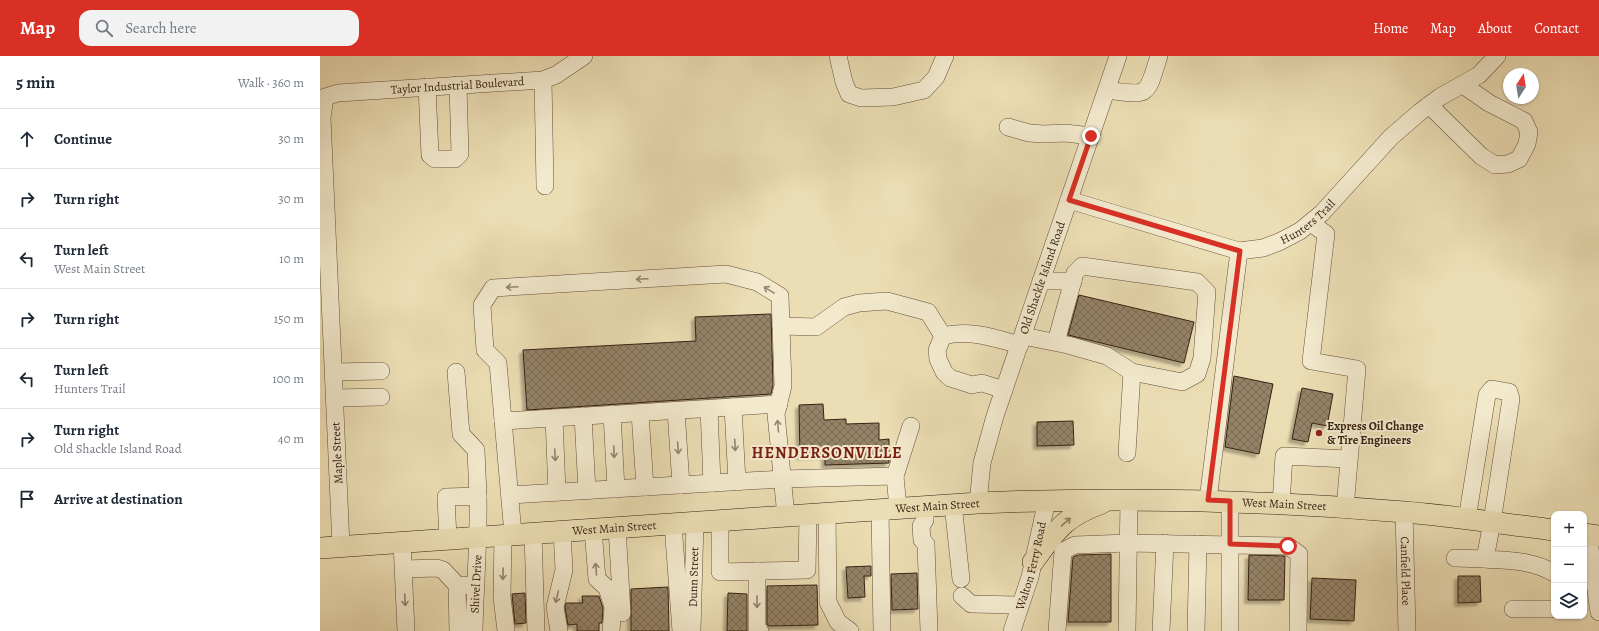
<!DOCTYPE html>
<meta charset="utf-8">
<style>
body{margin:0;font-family:Alegreya,serif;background:#f2f2f3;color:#1f2937}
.controls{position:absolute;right:12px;bottom:12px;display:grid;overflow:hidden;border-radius:8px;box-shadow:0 1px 3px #0004}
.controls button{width:36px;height:36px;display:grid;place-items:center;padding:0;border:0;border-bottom:1px solid #e0e1e3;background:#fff;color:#1f2937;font:20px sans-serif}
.compass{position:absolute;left:1183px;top:12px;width:36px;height:36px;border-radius:50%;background:#fff;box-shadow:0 1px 3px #0004;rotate:12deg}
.stop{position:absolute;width:12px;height:12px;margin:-9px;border:3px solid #d93025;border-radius:50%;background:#fff}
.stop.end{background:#d93025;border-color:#fff;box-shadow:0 1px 4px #0008}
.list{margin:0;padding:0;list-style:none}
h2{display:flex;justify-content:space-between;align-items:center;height:52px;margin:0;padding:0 16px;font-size:17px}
h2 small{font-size:13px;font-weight:400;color:#747a83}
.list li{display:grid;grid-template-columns:26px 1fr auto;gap:12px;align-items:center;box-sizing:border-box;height:60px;padding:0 16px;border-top:1px solid #e0e1e3}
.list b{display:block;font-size:15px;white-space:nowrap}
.list p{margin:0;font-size:13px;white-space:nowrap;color:#747a83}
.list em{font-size:13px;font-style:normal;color:#747a83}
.icon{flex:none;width:22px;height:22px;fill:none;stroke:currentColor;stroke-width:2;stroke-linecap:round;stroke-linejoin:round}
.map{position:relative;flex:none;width:1279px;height:575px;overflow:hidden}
header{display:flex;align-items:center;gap:24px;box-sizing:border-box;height:56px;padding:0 20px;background:#d93025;color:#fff}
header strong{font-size:19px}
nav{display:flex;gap:22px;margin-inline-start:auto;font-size:14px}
.search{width:280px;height:36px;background:#f2f2f3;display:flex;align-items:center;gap:10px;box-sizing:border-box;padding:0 14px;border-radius:12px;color:#747a83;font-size:15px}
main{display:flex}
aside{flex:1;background:#fff}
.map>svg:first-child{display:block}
.building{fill:url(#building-cross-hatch);stroke:#362113;filter:url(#shadow)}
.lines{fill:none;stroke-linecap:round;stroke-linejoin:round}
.minor-casing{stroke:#64503b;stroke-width:18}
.major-casing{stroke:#362113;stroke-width:22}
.minor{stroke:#f3eace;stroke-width:17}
.major{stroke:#ecdeb4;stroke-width:21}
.oneway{stroke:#948670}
.oneway2{stroke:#918064}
.route{stroke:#d93025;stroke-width:5}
.poi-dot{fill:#8f2418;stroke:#f3eace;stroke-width:1.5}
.labels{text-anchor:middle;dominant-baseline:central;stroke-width:4;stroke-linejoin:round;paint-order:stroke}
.street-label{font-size:12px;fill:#362113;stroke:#f3eace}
.poi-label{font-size:12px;font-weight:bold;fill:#362113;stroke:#f3eace;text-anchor:start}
.district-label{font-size:16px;font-weight:bold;letter-spacing:1px;fill:#7a1f14;stroke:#f3eace}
</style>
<header>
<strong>Map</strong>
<div class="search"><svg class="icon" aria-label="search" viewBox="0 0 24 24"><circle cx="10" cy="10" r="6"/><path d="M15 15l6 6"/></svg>Search here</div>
<nav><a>Home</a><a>Map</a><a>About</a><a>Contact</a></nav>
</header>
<main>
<aside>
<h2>5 min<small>Walk · 360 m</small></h2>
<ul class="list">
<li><svg class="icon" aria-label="ahead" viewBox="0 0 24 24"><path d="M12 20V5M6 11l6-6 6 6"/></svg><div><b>Continue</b></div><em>30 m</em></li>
<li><svg class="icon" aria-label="right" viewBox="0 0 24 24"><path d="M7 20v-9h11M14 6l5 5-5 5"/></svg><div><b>Turn right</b></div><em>30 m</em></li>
<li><svg class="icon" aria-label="left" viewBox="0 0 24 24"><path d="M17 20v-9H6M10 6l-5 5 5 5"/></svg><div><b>Turn left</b><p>West Main Street</p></div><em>10 m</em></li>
<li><svg class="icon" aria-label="right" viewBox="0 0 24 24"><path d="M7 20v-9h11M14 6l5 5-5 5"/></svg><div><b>Turn right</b></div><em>150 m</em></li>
<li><svg class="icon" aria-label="left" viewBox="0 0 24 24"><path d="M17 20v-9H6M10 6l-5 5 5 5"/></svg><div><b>Turn left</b><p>Hunters Trail</p></div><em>100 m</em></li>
<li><svg class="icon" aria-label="right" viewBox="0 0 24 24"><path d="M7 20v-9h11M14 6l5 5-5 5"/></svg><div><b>Turn right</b><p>Old Shackle Island Road</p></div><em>40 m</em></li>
<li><svg class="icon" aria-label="arrive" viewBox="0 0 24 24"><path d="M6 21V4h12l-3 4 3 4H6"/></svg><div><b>Arrive at destination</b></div></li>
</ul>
</aside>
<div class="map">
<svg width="1279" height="575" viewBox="0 0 1279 575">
<defs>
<pattern id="building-cross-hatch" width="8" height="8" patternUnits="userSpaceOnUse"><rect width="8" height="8" fill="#958367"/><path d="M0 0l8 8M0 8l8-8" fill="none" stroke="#7a6b54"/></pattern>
<filter id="shadow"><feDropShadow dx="-3.5" dy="3.5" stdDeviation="1" flood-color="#0004"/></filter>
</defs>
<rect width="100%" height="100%" fill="#ecdeb4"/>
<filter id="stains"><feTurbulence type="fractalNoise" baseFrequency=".005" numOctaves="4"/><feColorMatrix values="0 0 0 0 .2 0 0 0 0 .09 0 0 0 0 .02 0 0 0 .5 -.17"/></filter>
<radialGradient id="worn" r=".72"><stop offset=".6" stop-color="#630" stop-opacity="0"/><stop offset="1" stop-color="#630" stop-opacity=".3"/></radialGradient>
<path class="building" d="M759 239 874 266 864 307 748 279Z
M451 258 453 329 451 338 207 354 203 294 376 285 375 261Z
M914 320 953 328 939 398 905 391Z
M982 332 1013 338 1007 370 992 367 988 386 972 383Z
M503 348 504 364 526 363V368L559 367V384L569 383V407L505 409V399L480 400 479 349Z
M753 365 754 389 717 390V366Z
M791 498V566H748L753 501 758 499Z
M929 499 965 500 964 544H928Z
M551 510V520H544L545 541 528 542 526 511Z
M597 517 598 553 572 554 571 518Z
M1138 520H1160L1161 546 1138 547Z
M992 522 1036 524 1034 565 990 563Z
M497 529 498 569 449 570 447 568V530Z
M348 531 349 575H311V533Z
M205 537 206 567 195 568 192 538Z
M408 537 427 538V575H407Z
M262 540H279L283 552 282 567H279V575H257V568L248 569 245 551 246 547H263Z"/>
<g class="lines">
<g class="minor-casing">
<g id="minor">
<path d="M518 0 524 26 529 38 541 42 573 41 604 34 616 21 625 0"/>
<path d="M223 24 225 130"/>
<path d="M107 31 110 99 115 103H135L140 98 138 29"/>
<path d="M787 34C830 40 826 41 839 0"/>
<path d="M1109 49 1161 100 1175 109 1188 108 1199 103 1207 88 1209 76 1204 65 1169 47 1143 29"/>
<path d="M688 71 709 77 724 78 745 77 771 80"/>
<path id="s1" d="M749 144 919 195 943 192 959 186 980 175 1002 157 1071 81 1100 56 1120 41 1159 19 1177 0"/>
<path d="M991 167 1006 178 991 305 1037 313 1025 452"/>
<path d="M721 225H753"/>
<path d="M461 270 496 271 524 251 539 247 567 245 608 256 623 280 617 294 618 303 624 316 630 322 652 329 662 327 684 334"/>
<path d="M623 280C649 273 674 282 700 289"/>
<path d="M703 280 748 289 787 300 812 316 862 326 877 318 882 302 887 236 877 226 762 210 755 217 736 286"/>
<path d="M14 316 61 315"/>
<path d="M136 316 141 378 156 394 158 440"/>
<path d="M15 342 61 341"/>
<path d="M413 351 417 426"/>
<path d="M389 353 392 427"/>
<path d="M356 355 361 429"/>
<path d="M320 357 325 431"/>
<path d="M292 358 296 433"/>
<path d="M263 360 267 435"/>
<path d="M234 362 237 436"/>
<path d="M183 365 459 348"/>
<path d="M807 397 812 316"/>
<path d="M575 420 591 370"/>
<path d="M190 439 462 423 575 420 578 452"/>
<path d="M888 444 919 195"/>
<path d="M910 445V575"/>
<path id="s2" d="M658 447 662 407 675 360 798 0"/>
<path d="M633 448 641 523"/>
<path d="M961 448 964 400 1028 403"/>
<path d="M605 450V464L601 470 602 484 606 488 609 575"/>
<path d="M560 453 562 575"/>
<path id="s3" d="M1084 456 1087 575"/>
<path d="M507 457 508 546 518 566 530 575"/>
<path d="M1147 463 1167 339 1172 333 1189 336 1191 343 1172 466 1165 503C1189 505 1212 504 1234 517"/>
<path d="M400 464V516L487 514 488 458"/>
<path d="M353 468 361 575"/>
<path d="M297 471 302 557"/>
<path d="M273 473 277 523 287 532 293 551 291 575"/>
<path d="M213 477 216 575"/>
<path d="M193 478 178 307 165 294 162 249 173 232 406 218 437 226 460 240 463 330 456 358 466 460"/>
<path d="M1268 478 1279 556"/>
<path d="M183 479 182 541 186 575"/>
<path d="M128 483 126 441 158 440C159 485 155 530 154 575"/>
<path d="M82 486 86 575"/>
<path id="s4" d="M21 490 2 62 5 41 18 37 223 24 236 19 264 0"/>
<path d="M1135 502 1165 503"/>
<path d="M84 513 117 512 123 514 137 529 155 530"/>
<path d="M437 515V573L440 575"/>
<path d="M137 529 138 575"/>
<path d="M642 540 651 548 700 549"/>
<path d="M1193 553H1234"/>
<path d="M239 575 235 551 244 514 242 475"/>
<path id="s5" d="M372 575 375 466"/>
<path id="s6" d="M692 575 710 521 727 444"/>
<path d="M737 575 743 495 755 489 808 487 968 490 979 498 978 575"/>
<path d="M807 575 809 444"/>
<path d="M841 575 845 487"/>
<path d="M876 575 878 488"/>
</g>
</g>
<g class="major-casing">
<g id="major">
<path d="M1264 478 1279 480"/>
<path id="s7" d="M0 492 658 447C800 441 942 444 1084 456 1134 460 1184 468 1234 474"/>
<path d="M713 506C736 475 743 461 782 447"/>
</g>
</g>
<use href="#minor" class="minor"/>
<use href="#major" class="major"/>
</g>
<defs><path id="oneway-shaft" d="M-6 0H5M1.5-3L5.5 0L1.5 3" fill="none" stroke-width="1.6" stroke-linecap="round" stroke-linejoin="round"/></defs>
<g class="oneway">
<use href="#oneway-shaft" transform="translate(322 223) rotate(177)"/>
<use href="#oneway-shaft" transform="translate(192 231) rotate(177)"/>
<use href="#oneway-shaft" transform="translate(449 234) rotate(-149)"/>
<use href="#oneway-shaft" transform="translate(458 370) rotate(-95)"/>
<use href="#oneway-shaft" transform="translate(415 389) rotate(87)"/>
<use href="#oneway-shaft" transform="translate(358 392) rotate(86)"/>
<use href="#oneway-shaft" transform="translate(294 396) rotate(88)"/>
<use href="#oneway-shaft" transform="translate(235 399) rotate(87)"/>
<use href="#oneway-shaft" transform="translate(276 513) rotate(-95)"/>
<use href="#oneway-shaft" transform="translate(183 518) rotate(92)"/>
<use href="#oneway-shaft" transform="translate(237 541) rotate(103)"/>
<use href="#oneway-shaft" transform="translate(85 544) rotate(88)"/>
<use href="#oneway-shaft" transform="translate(437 546) rotate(90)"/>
</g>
<use class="oneway2" href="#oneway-shaft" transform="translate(746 466) rotate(-41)"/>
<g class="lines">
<path class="route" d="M771 80 749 144 920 195 888 444 910 445V488L968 490"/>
</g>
<circle class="poi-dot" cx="999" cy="377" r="4"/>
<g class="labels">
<g class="street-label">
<text stroke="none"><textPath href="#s4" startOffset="583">Taylor Industrial Boulevard</textPath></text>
<text stroke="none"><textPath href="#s1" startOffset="254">Hunters Trail</textPath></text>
<text stroke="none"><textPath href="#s2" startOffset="235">Old Shackle Island Road</textPath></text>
<text transform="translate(17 397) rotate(-93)">Maple Street</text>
<text stroke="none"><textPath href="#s7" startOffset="966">West Main Street</textPath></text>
<text stroke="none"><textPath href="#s7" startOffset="619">West Main Street</textPath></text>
<text stroke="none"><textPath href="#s7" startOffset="295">West Main Street</textPath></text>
<text stroke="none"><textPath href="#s6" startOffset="68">Walton Ferry Road</textPath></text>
<text stroke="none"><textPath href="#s3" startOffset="59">Canfield Place</textPath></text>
<text stroke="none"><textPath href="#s5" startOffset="54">Dunn Street</textPath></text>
<text transform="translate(156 528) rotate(-87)">Shivel Drive</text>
</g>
<g class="poi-label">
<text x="1007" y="370">Express Oil Change<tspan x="1007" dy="14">&amp; Tire Engineers</tspan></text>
</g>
<g class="district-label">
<text x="507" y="397">HENDERSONVILLE</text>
</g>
</g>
<rect width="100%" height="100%" filter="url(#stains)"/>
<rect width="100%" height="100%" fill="url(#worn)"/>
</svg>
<div class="controls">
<button>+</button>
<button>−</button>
<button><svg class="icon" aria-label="layers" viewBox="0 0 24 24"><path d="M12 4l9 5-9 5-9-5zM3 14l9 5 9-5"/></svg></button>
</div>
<svg class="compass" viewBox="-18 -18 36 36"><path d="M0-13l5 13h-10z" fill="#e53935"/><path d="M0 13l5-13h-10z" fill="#747a83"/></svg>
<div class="stop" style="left:968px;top:490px"></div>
<div class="stop end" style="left:771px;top:80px"></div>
</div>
</main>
